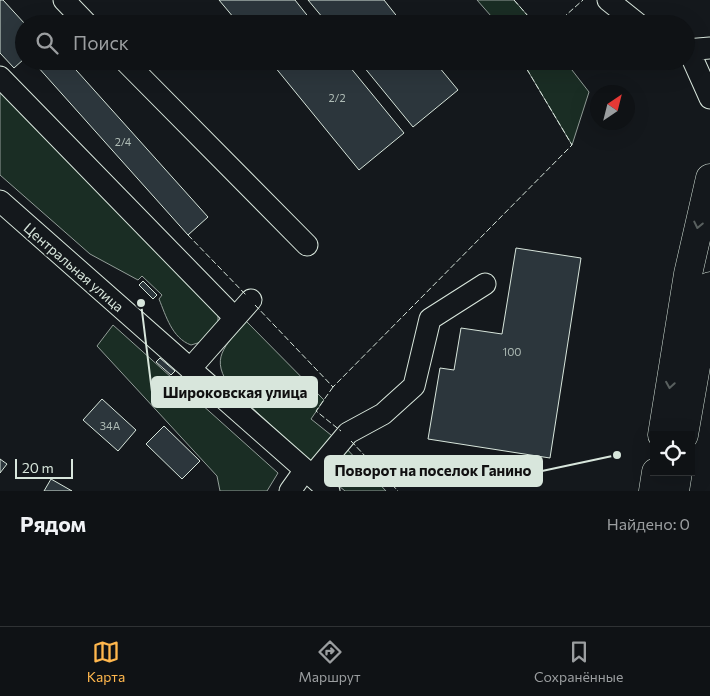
<!DOCTYPE html>
<html lang="ru">
<meta charset="utf-8">
<style>
body{margin:0;font-family:Commissioner,sans-serif;background:#181b1e;color:#f1f3f6}
.controls{position:absolute;right:15px;bottom:15px;display:grid;overflow:hidden;border-radius:0px;box-shadow:0 5px 20px #0002}
.controls button{width:45px;height:45px;display:grid;place-items:center;padding:0;border:0;border-bottom:1px solid #2f3234;background:#0f1215;color:#f1f3f6;font:25px sans-serif}
.compass{position:absolute;left:590px;top:85px;width:45px;height:45px;border-radius:50%;background:#0f1215;box-shadow:0 5px 20px #0002;rotate:35deg}
.scale{position:absolute;left:15px;bottom:12px;width:58px;box-sizing:border-box;padding-left:5px;border:2px solid #d8e6dc;border-top:0;font-size:14px;line-height:18px;white-space:nowrap;color:#d8e6dc;-webkit-text-stroke:4px #14181c;paint-order:stroke}
.list{margin:0;padding:0;list-style:none}
h2{display:flex;justify-content:space-between;align-items:center;height:65px;margin:0;padding:0 20px;font-size:21px}
h2 small{font-size:16px;font-weight:400;color:#9b9ea0}
.icon{flex:none;width:28px;height:28px;fill:none;stroke:currentColor;stroke-width:2;stroke-linecap:round;stroke-linejoin:round}
.map{position:relative;flex:none;width:710px;height:491px;overflow:hidden}
.search{position:absolute;background:#0f1215;box-shadow:0 5px 20px #0002;left:15px;right:15px;top:15px;height:55px;display:flex;align-items:center;gap:12px;box-sizing:border-box;padding:0 18px;border-radius:28px;color:#9b9ea0;font-size:19px}
.sheet{height:135px;background:#0f1215}
nav{display:flex;justify-content:space-around;align-items:center;box-sizing:border-box;height:70px;border-top:1px solid #2f3234;background:#0f1215;font-size:14px;color:#9b9ea0}
nav a{display:grid;justify-items:center;gap:2px}
nav .on{color:#ffb74d}
.map>svg:first-child{display:block}
.green{fill:#1a2d24;stroke:#939e99}
.building{fill:#2c363c;stroke:#d8e6dc}
.lines{fill:none;stroke-linecap:round;stroke-linejoin:round}
.minor-casing{stroke:#d8e6dc;stroke-width:23}
.highway-casing{stroke:#d8e6dc;stroke-width:29}
.minor{stroke:#14181c;stroke-width:21}
.highway{stroke:#14181c;stroke-width:28}
.fence{stroke:#d8e6dc;stroke-width:1;stroke-dasharray:6 2.5;stroke-linecap:butt}
.oneway{stroke:#59605f}
.labels{text-anchor:middle;dominant-baseline:central;stroke-width:4;stroke-linejoin:round;paint-order:stroke}
.number-label{font-size:11px;fill:#adbab4}
.street-label{font-size:14px;fill:#d8e6dc;stroke:#14181c}
.leader{fill:none;stroke:#d8e6dc;stroke-width:2}
.callout-dot{fill:#d8e6dc;stroke:#14181c;stroke-width:2}
.callout{fill:#d8e6dc;stroke:#d8e6dc;stroke-width:2}
.callout-label{font-size:15px;text-anchor:middle;font-weight:bold;fill:#111}
</style>
<div class="map">
<svg width="710" height="491" viewBox="0 0 710 491">
<rect width="100%" height="100%" fill="#14181c"/>
<path class="green" d="M477 0H514L535 24H498Z
M522 61H565L589 92 572 145Z
M0 91 218 313V324L201 342 191 345C172 338 166 316 159 299L162 295 142 276 138 280 90 254 0 175Z
M246 321 324 400 311 419 336 439 314 465 232 389C208 358 225 347 246 321Z
M113 325 278 473 267 491H220L217 476 97 346Z
M345 447 386 491H345L322 472Z"/>
<path class="building" d="M0 0H3L25 24 24 59 14 68 0 53Z
M219 0H295L314 24H239Z
M308 0H384L403 24H328Z
M42 61H68L208 217 188 235 37 66Z
M270 61H345L404 133 359 170Z
M359 61H434L458 90 413 127Z
M516 248 581 258 550 458 428 439 440 368 454 370 461 328 502 334Z
M143 281 157 295 153 299 139 285Z
M160 358 175 371 171 375 156 362Z
M102 399 136 430 118 451 83 420Z
M164 426 200 461 182 479 146 444Z
M0 459 7 464 0 473Z
M51 479 72 491H44Z"/>
<g class="lines">
<g class="minor-casing">
<path id="minor" d="M64 0 87 24
M608 0 638 24
M686 50 710 48
M689 51 710 98
M125 61 307 245
M0 77 235 318
M0 201 329 491
M190 369 251 300
M312 476 348 433 383 414 414 386 430 319 485 284
M290 491 305 470"/>
</g>
<g class="highway-casing">
<path id="highway" d="M662 435 688 274 710 178
M684 435 710 286
M653 491 656 472
M675 491 678 472"/>
</g>
<use href="#minor" class="minor"/>
<use href="#highway" class="highway"/>
<path class="fence" d="M514 0 535 24
M556 24 583 0
M33 61 37 66
M188 235 247 296
M255 305 333 387 572 145 522 61
M333 387 316 411 341 431
M351 441 398 491"/>
</g>
<defs><path id="oneway-chevron" d="M-2-3.5L2.5 0L-2 3.5" fill="none" stroke-width="1.6" stroke-linecap="round" stroke-linejoin="round" transform="scale(1.25)"/></defs>
<g class="oneway">
<use href="#oneway-chevron" transform="translate(698 225) rotate(102)"/>
<use href="#oneway-chevron" transform="translate(670 385) rotate(99)"/>
</g>
<g class="labels">
<g class="number-label">
<text x="337" y="97">2/2</text>
<text x="123" y="141">2/4</text>
<text x="512" y="351">100</text>
<text x="110" y="425">34А</text>
</g>
<g class="street-label">
<text transform="translate(74 267) rotate(41)">Центральная улица</text>
</g>
</g>
<path class="leader" d="M141 303L152 392M617 455L542 471"/>
<g class="callout-dot">
<circle cx="141" cy="303" r="5"/>
<circle cx="617" cy="455" r="5"/>
</g>
<g class="callout">
<rect x="152" y="377" width="165" height="30" rx="5"/>
<rect x="325" y="456" width="217" height="30" rx="5"/>
</g>
<g class="callout-label">
<text x="235" y="398">Широковская улица</text>
<text x="433" y="476">Поворот на поселок Ганино</text>
</g>
</svg>
<div class="controls">
<button><svg class="icon" aria-label="locate" viewBox="0 0 24 24"><circle cx="12" cy="12" r="6"/><path d="M12 2v4M12 18v4M2 12h4M18 12h4"/></svg></button>
</div>
<svg class="compass" viewBox="-18 -18 36 36"><path d="M0-13l5 13h-10z" fill="#e53935"/><path d="M0 13l5-13h-10z" fill="#9b9ea0"/></svg>
<div class="scale">20 m</div>
<div class="search"><svg class="icon" aria-label="search" viewBox="0 0 24 24"><circle cx="10" cy="10" r="6"/><path d="M15 15l6 6"/></svg>Поиск</div>
</div>
<section class="sheet">
<h2>Рядом<small>Найдено: 0</small></h2>
<ul class="list">
</ul>
</section>
<nav>
<a class="on"><svg class="icon" aria-label="map" viewBox="0 0 24 24"><path d="M3 6l6-2 6 2 6-2v14l-6 2-6-2-6 2zM9 4v14M15 6v14"/></svg>Карта</a>
<a><svg class="icon" aria-label="directions" viewBox="0 0 24 24"><path d="M12 3l9 9-9 9-9-9zM9 14v-3h6M13 9l2 2-2 2"/></svg>Маршрут</a>
<a><svg class="icon" aria-label="saved" viewBox="0 0 24 24"><path d="M7 4h10v16l-5-4-5 4z"/></svg>Сохранённые</a>
</nav>
